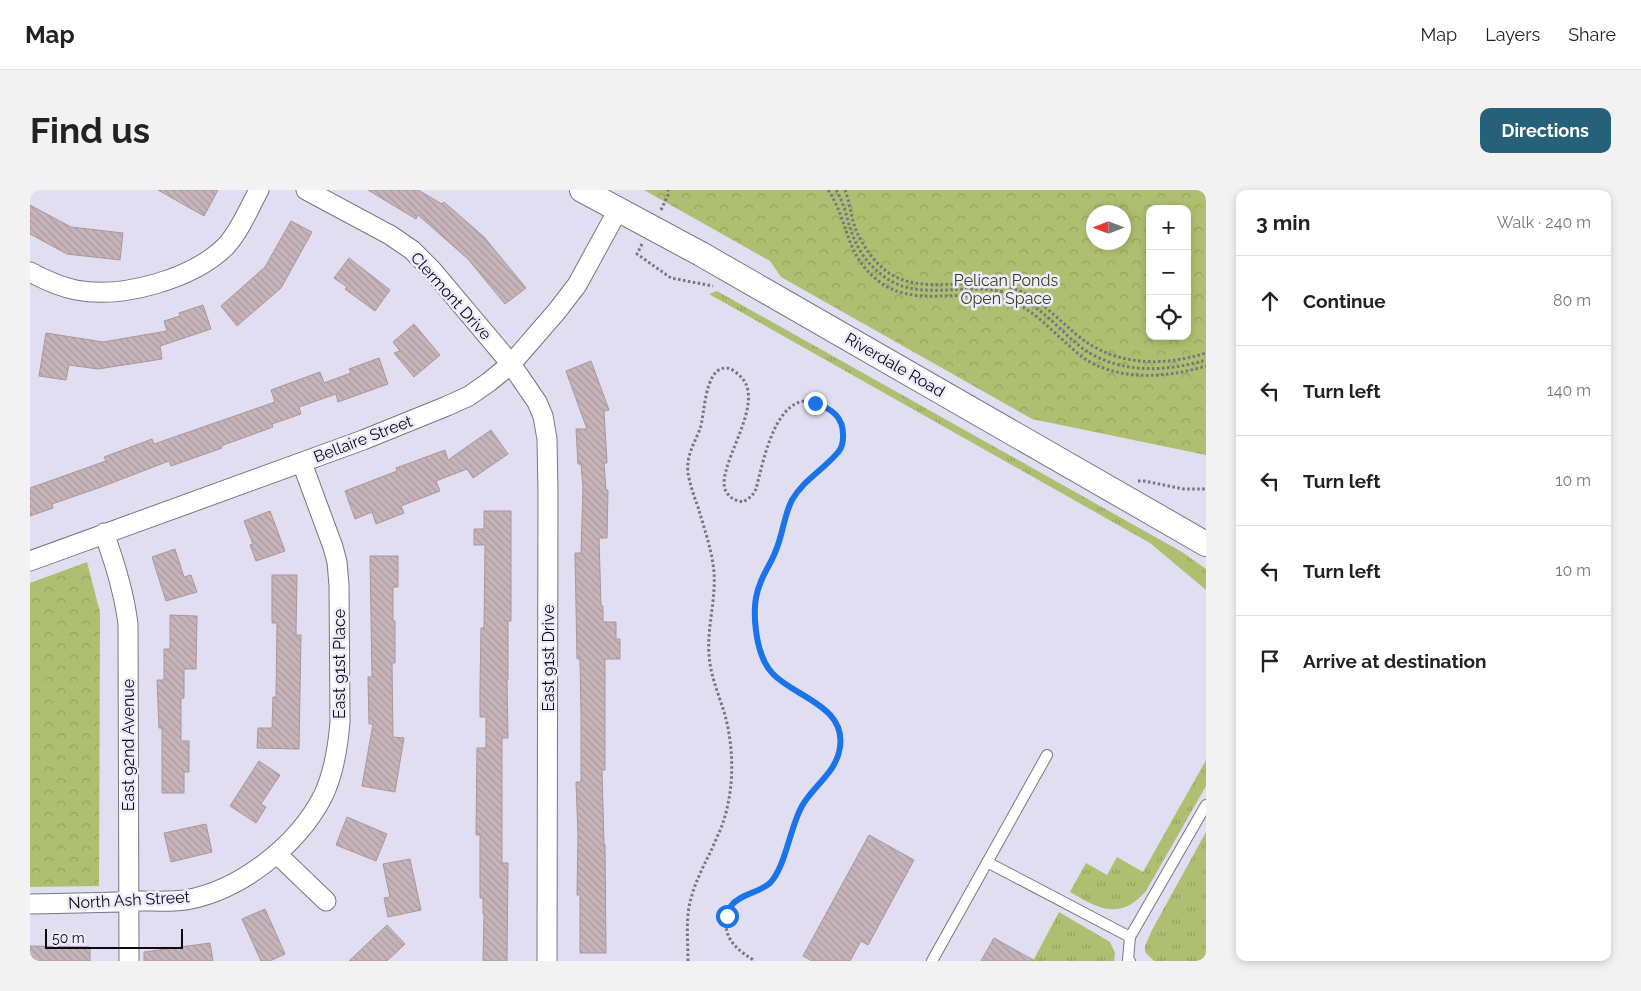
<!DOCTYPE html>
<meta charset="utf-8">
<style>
body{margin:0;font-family:Raleway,sans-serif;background:#f2f2f2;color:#222}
.controls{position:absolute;right:15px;top:15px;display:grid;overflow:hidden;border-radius:10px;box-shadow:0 2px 8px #0003}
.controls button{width:45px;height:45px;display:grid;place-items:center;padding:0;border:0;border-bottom:1px solid #e0e0e0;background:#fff;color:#222;font:25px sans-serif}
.compass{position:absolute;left:1056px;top:15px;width:45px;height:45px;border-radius:50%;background:#fff;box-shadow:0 2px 8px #0003;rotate:270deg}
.scale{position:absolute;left:15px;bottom:12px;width:138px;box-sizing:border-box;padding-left:5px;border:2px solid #0b0b10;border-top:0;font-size:14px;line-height:18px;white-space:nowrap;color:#0b0b10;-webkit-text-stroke:4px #edebfd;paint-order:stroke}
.stop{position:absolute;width:15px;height:15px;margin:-11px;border:4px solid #1a73e8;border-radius:50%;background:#fff}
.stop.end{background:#1a73e8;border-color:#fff;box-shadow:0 1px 5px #0008}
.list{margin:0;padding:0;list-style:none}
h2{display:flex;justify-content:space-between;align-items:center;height:65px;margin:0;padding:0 20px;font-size:21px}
h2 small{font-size:16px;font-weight:400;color:#767676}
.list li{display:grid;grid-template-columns:32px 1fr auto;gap:15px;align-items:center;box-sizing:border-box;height:90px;padding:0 20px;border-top:1px solid #e0e0e0}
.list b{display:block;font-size:19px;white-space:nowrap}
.list em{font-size:16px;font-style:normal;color:#767676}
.icon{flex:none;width:28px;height:28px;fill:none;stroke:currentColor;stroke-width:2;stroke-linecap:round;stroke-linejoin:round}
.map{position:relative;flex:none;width:1176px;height:771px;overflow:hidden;border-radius:10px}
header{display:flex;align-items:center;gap:30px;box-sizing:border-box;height:70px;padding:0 25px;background:#fff;border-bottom:1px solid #e0e0e0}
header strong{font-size:24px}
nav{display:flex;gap:28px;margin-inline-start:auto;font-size:18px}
.intro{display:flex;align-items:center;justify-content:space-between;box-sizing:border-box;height:120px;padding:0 30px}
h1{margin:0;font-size:35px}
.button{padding:12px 22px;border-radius:10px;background:#266179;color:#fff;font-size:18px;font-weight:700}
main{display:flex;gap:30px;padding:0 30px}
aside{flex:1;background:#fff;border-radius:10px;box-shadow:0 2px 8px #0003}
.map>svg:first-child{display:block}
.grass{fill:url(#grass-tufts)}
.park{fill:url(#park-crowns);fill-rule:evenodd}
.building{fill:url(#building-back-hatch);stroke:#aa979d}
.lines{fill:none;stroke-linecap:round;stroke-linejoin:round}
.service-casing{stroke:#777685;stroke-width:12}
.minor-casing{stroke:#777685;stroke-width:21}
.tertiary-casing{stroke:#777685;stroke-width:26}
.path{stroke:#767580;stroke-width:3;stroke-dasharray:2.5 2.5;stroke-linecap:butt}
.service{stroke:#fff;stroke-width:10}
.minor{stroke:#fff;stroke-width:19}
.tertiary{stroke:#fff;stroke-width:24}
.route{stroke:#1a73e8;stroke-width:6}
.labels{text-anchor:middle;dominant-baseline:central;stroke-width:5;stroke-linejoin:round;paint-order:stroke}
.park-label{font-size:16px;fill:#394117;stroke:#edebfd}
.street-label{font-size:16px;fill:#0b0b10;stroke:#edebfd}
</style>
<header>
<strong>Map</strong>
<nav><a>Map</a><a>Layers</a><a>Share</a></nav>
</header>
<div class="intro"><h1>Find us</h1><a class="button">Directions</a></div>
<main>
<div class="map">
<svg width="1176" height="771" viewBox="0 0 1176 771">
<defs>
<pattern id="grass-tufts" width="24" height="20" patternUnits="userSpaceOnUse" patternTransform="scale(1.25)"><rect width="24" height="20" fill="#afbf71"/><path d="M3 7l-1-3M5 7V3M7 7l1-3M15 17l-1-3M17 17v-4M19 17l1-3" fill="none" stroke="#95a361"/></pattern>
<pattern id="park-crowns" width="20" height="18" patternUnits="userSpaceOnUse" patternTransform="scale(1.25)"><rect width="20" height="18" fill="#afbf71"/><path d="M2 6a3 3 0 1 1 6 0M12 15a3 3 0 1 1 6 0" fill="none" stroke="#95a361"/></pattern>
<pattern id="building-back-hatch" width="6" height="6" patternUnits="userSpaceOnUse" patternTransform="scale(1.25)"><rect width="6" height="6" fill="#c7b4b9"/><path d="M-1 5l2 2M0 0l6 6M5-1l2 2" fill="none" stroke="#aa999e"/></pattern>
</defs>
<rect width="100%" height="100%" fill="#e0def0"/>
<path class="grass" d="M687 101 1152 362 1176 379V400L1120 353 679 104Z
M1176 570V596L1116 701C1090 731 1069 719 1040 702L1056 673 1077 685 1087 667 1113 682Z
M1176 642V771H1124L1115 762V756L1122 740Z
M1029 722 1080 752 1085 763 1084 771H1003Z"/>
<path class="park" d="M614 0H1176V265L1002 229 751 87 740 71ZM1120 19H1157V146H1120ZM1064 22H1094V52H1064Z
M57 372 70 422 69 696 0 697V393Z"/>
<path class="building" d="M128 0H188L174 26Z
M338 0H388L412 14 414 12 454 47 496 98 475 114 438 69 388 25 386 29Z
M0 15 41 37 93 43 90 70 37 64 0 44Z
M261 31 282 42 251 98 207 136 191 116 235 77Z
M319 68 360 100 345 121 315 99 317 97 304 88Z
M173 115 181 139 130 156 132 169 68 179 39 175 36 190 9 186 16 143 73 152 137 141 134 131 150 126 149 123Z
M384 134 410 165 384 187 364 163 370 161 363 152Z
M349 168 358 194 308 212 306 204 269 217 271 224 242 234 243 237 191 256 192 258 141 276 139 271 71 297 22 314 23 318 0 326V298L76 271 74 267 122 249 124 254 245 212 241 200 290 182 294 193 321 183 319 179Z
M561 171 579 220 574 221 577 273H574L576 300H578L577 348H569L571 416H573V432H586V449H590V469H575V580H572L574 654H575L576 763H550V705H547L548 645 546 592H551V525L550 469H547L545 363H551L553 297 551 274H548L546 239H557L536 181Z
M461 240 478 264 443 288 437 279 406 291 410 301 371 316 374 323 346 334 342 322 325 329 315 301 367 281 366 278 415 260 418 270Z
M240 321 255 361 226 371 220 355 223 354 214 331Z
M454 321H481V431H478V490H477L478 548H472V673H478L477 771H453L454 724H453V708H450V645H446L447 558H456V527H450V497L451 438H454L455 355H444V339H454Z
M145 359 154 387 161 385 167 402 136 411 122 367Z
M340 366H368V397H363V431H365V473H362L363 547 374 548 365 602 332 596 343 534H339L338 487H342Z
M242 385H267L266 445H271L269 559 227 558 228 538H242L243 507H246L247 433H242Z
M140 425 167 426 166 479H154V508H151V551H159V582H154V603H132V538H129L127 490H134V459H140Z
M229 571 250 585 231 614 236 617 226 633 200 616Z
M317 627 357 644 346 671 306 655Z
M176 634 182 662 141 672 134 643Z
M839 645 884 670 838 755 831 751 820 771H782L773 766Z
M380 669 391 720 358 727 354 708 360 707 353 674Z
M235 719 255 764 240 771H231L212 729Z
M357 735 375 754 357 771H319Z
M964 748 1005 771H951Z
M180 753 183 771H114V762Z
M0 756 60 757V771H0Z"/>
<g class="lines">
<g class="service-casing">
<path id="service" d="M957 672 1100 747
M902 771 1017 565
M1100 771 1098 770 1100 747 1176 615"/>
</g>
<g class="minor-casing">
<path id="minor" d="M276 0 360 45 382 60 402 80 481 174 507 212 513 226 517 249 518 303 517 771
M0 82C15 90 30 97 46 100 92 109 163 89 196 56 210 41 219 18 229 0
M74 343C85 373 94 402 98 434L99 771
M0 371 333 250 417 216 439 206 459 192 481 174 527 121 547 95 588 20
M247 664 296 711
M0 714C37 713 73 713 110 711 125 711 141 712 155 710 210 701 268 655 293 606 304 583 308 557 310 532L309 395 307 372 303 357 272 273"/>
</g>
<g class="tertiary-casing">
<path id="tertiary" d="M552 0 671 64 1176 354"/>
</g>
<path class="path" d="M798 0C819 31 814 62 846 89 882 120 932 97 974 109 999 116 1016 135 1035 152 1043 159 1052 168 1062 173 1097 191 1140 187 1176 176
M806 0C815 14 817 31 823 46 829 62 839 75 852 85 889 115 939 89 980 104 1007 113 1026 136 1047 154 1083 184 1133 183 1176 170
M815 0C820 13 821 27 826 40 833 57 848 78 864 86 898 104 940 87 976 96 1006 104 1025 127 1047 145 1084 176 1132 177 1176 163
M631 20 638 5V0
M612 54 607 64 641 88 683 96
M1108 291H1114L1154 299H1176
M658 771C658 749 655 726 662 705 668 684 679 667 687 647 695 631 699 613 701 594 703 571 701 548 695 525 689 505 680 485 679 464 677 437 686 410 684 382 682 360 674 338 668 317 664 306 660 295 658 283 656 266 664 254 670 239 675 225 674 178 696 178 702 178 708 184 712 188 737 216 681 282 697 303 701 309 707 311 713 312L722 306 726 299C734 269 748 188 797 217 809 225 814 232 813 247 813 267 780 285 767 301 757 316 755 334 750 351 739 385 722 395 725 435 726 450 732 474 743 484 765 507 817 516 810 557 807 583 781 596 771 618 761 638 756 677 740 693 729 703 711 704 701 715 698 719 697 726 696 731 695 751 709 761 725 771"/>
<use href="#service" class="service"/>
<use href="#minor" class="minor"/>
<use href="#tertiary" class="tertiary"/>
</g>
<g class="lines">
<path class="route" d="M697 726C698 723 699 719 701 716 710 704 729 703 740 693 756 676 760 637 772 616 783 596 807 582 810 557 816 516 765 507 743 484 725 466 720 417 730 394 734 382 742 372 746 360 753 344 754 325 762 310 774 289 795 279 809 261 812 257 813 252 813 247 814 227 802 219 785 213"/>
</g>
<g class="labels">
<g class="park-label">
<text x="976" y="90">Pelican Ponds<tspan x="976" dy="18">Open Space</tspan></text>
</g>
<g class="street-label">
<text transform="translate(421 106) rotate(48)">Clermont Drive</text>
<text transform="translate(865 175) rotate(30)">Riverdale Road</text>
<text transform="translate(333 249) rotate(-21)">Bellaire Street</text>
<text transform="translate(518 468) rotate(-90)">East 91st Drive</text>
<text transform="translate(309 474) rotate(-90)">East 91st Place</text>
<text transform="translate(98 555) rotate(-90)">East 92nd Avenue</text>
<text transform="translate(99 710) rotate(-3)">North Ash Street</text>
</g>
</g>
</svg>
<div class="controls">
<button>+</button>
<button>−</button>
<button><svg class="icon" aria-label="locate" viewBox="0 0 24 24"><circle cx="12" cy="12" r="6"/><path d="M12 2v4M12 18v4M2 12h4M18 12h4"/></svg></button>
</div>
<svg class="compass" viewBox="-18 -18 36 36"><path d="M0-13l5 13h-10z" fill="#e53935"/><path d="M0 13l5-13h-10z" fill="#767676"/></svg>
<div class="scale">50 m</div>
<div class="stop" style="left:697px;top:726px"></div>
<div class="stop end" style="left:785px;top:213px"></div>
</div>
<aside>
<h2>3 min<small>Walk · 240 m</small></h2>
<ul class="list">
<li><svg class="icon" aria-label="ahead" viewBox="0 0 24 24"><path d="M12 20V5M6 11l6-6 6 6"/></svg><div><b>Continue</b></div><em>80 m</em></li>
<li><svg class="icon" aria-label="left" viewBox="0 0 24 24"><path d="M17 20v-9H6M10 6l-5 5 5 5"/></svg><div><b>Turn left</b></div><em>140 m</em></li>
<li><svg class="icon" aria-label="left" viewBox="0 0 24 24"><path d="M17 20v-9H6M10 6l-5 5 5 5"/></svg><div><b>Turn left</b></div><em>10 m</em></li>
<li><svg class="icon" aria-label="left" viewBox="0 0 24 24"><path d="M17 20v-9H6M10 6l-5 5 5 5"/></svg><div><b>Turn left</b></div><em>10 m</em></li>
<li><svg class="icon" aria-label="arrive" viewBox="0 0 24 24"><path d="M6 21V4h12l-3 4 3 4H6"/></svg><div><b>Arrive at destination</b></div></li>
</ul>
</aside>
</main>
